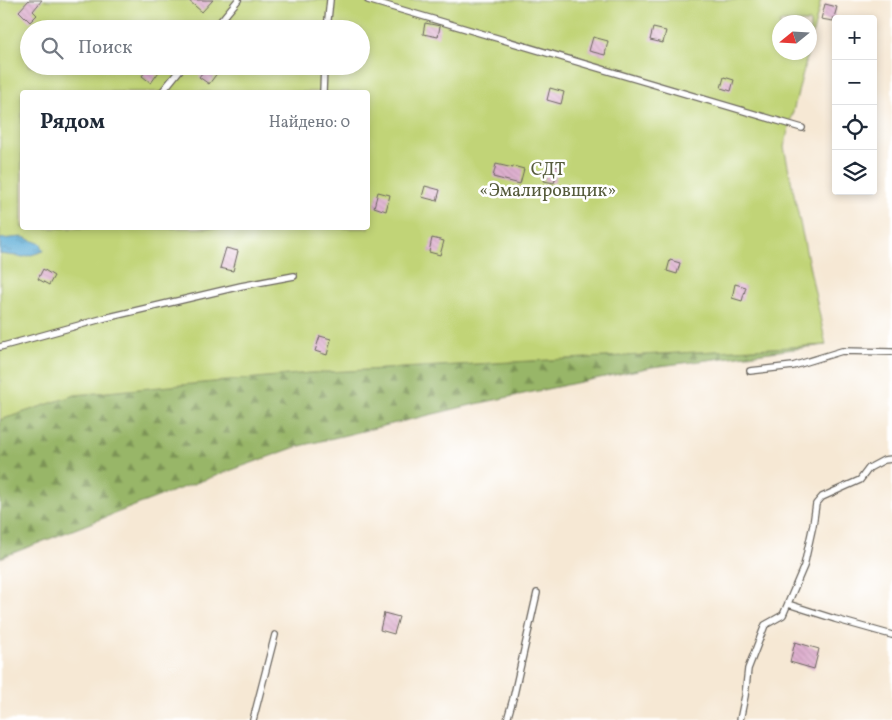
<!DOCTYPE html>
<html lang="ru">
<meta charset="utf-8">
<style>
body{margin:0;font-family:Vollkorn,serif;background:#f2f2f3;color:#1f2937}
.controls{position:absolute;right:15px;top:15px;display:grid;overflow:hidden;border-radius:5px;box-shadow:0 2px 8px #0003}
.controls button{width:45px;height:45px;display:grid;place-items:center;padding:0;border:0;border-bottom:1px solid #e0e1e3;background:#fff;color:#1f2937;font:25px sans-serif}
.compass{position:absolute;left:772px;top:15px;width:45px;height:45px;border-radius:50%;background:#fff;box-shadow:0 2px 8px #0003;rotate:252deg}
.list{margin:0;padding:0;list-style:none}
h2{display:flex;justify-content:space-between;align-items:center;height:65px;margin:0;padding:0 20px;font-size:21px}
h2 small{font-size:16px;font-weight:400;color:#747a83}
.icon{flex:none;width:28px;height:28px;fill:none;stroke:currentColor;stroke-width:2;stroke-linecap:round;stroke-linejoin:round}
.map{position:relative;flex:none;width:892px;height:720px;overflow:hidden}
.search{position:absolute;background:#fff;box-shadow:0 2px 8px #0003;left:20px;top:20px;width:350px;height:55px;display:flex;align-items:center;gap:12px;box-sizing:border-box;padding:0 18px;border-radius:28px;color:#747a83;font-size:19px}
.panel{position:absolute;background:#fff;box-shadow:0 2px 8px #0003;left:20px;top:90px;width:350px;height:140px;border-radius:5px}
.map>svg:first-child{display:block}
.forest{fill:url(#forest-firs);stroke:#5a6942}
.garden{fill:#c1d477;stroke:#6e784a;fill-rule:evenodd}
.water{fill:url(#water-ripples);stroke:#3b6478}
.building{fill:url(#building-back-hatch)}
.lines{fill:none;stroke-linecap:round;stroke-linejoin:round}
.lane-casing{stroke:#68635c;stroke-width:8}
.lane{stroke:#fff;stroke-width:5.5}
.labels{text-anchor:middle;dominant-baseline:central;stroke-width:5;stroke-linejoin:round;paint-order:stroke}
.park-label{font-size:18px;fill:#565c3c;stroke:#fff}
</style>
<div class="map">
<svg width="892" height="720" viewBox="0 0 892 720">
<defs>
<pattern id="forest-firs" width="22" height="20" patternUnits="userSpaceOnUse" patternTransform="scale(1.25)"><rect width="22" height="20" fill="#98b668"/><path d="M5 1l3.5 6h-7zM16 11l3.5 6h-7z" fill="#7b9355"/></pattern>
<pattern id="water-ripples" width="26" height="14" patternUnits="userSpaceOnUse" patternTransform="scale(1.25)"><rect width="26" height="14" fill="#5aabd5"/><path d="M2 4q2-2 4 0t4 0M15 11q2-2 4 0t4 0" fill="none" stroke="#4a8aac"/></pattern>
<pattern id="building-back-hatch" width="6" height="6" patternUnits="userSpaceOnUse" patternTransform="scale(1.25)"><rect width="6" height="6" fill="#dfb1d0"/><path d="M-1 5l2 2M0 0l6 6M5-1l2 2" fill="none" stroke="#bf98b2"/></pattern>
</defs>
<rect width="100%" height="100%" fill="#fff"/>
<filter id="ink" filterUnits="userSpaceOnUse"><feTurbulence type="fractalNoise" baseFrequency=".02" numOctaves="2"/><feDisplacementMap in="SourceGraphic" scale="10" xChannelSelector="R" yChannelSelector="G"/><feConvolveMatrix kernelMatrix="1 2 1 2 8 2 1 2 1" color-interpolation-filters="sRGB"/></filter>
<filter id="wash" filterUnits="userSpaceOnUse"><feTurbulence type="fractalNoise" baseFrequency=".0096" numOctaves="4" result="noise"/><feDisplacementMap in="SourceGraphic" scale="20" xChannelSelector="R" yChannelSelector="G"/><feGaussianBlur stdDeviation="1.12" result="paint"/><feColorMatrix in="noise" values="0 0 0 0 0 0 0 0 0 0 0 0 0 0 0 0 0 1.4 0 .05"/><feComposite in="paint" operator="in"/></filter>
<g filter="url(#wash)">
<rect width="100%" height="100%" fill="#f6e8d4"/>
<path class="forest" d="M826 345 652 367 471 405 296 447 168 493 0 558V420L75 395 309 373Z"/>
<path class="garden" d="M0 0H821L810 45V22H780V52L808 53 784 147 826 345 309 373 75 395 0 420ZM29 29H361V66H29ZM22 92H368V228H22Z"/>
<path class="water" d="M23 237 41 244 44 251 24 257 0 254V239Z"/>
<g id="blocks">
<path class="building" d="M29 0H42L33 11 37 15 30 22 19 11Z
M188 0H213L202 12Z
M825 4 837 7 833 21 821 19Z
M425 23 440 26 438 37 423 34Z
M653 28 666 31 663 43 650 40Z
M593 37 608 41 605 55 589 51Z
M149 66H163L151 83 142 76Z
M207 66H210L218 72 209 84 199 77Z
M724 77 734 80 731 91 721 88Z
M550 88 564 92 561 104 547 100Z
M496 164 513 168V166L524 169 520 184 493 177Z
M548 164 559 167 554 183 544 181Z
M425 186 440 190 437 201 422 197Z
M378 192 390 195 386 211 374 207Z
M432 238 444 241 440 255 429 252Z
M226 248 238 251 233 271 220 268Z
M670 260 680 263 677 274 667 271Z
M43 269 54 276 49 285 38 279Z
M735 284 746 287 742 301 732 298Z
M320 336 331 339 327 355 315 351Z
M384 613 399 617 394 634 380 630Z
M795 642 819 649 814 669 790 662Z"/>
</g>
</g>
<g filter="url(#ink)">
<use href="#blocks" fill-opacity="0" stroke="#68635c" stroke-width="1"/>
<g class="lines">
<g class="lane-casing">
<path id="lane" d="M368 0 802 128
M214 29 238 0
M327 29 330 0
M162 92 183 66
M323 92 324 66
M0 347 105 318 241 286 294 276
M750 371 793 366 842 351 892 352
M788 604 835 619 892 635
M253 720 275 635
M507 720 513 699 537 593
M740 720 745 696 748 669 765 625 783 615 804 566 813 525 816 504 822 497 860 480 869 468 884 460 892 459"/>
</g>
<use href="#lane" class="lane"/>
</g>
</g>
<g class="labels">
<g class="park-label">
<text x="548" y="170">СДТ<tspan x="548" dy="21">«Эмалировщик»</tspan></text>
</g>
</g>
</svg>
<div class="controls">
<button>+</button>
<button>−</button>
<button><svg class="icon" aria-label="locate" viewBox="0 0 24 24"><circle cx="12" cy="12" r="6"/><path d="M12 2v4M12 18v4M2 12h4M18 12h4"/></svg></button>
<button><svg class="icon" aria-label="layers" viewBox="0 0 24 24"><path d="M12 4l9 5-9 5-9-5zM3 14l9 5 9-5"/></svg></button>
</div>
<svg class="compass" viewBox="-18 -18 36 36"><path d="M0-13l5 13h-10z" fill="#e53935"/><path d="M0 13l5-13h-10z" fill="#747a83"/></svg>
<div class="search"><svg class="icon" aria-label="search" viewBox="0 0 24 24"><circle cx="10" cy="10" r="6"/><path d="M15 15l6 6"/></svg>Поиск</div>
<section class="panel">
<h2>Рядом<small>Найдено: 0</small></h2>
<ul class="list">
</ul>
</section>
</div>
